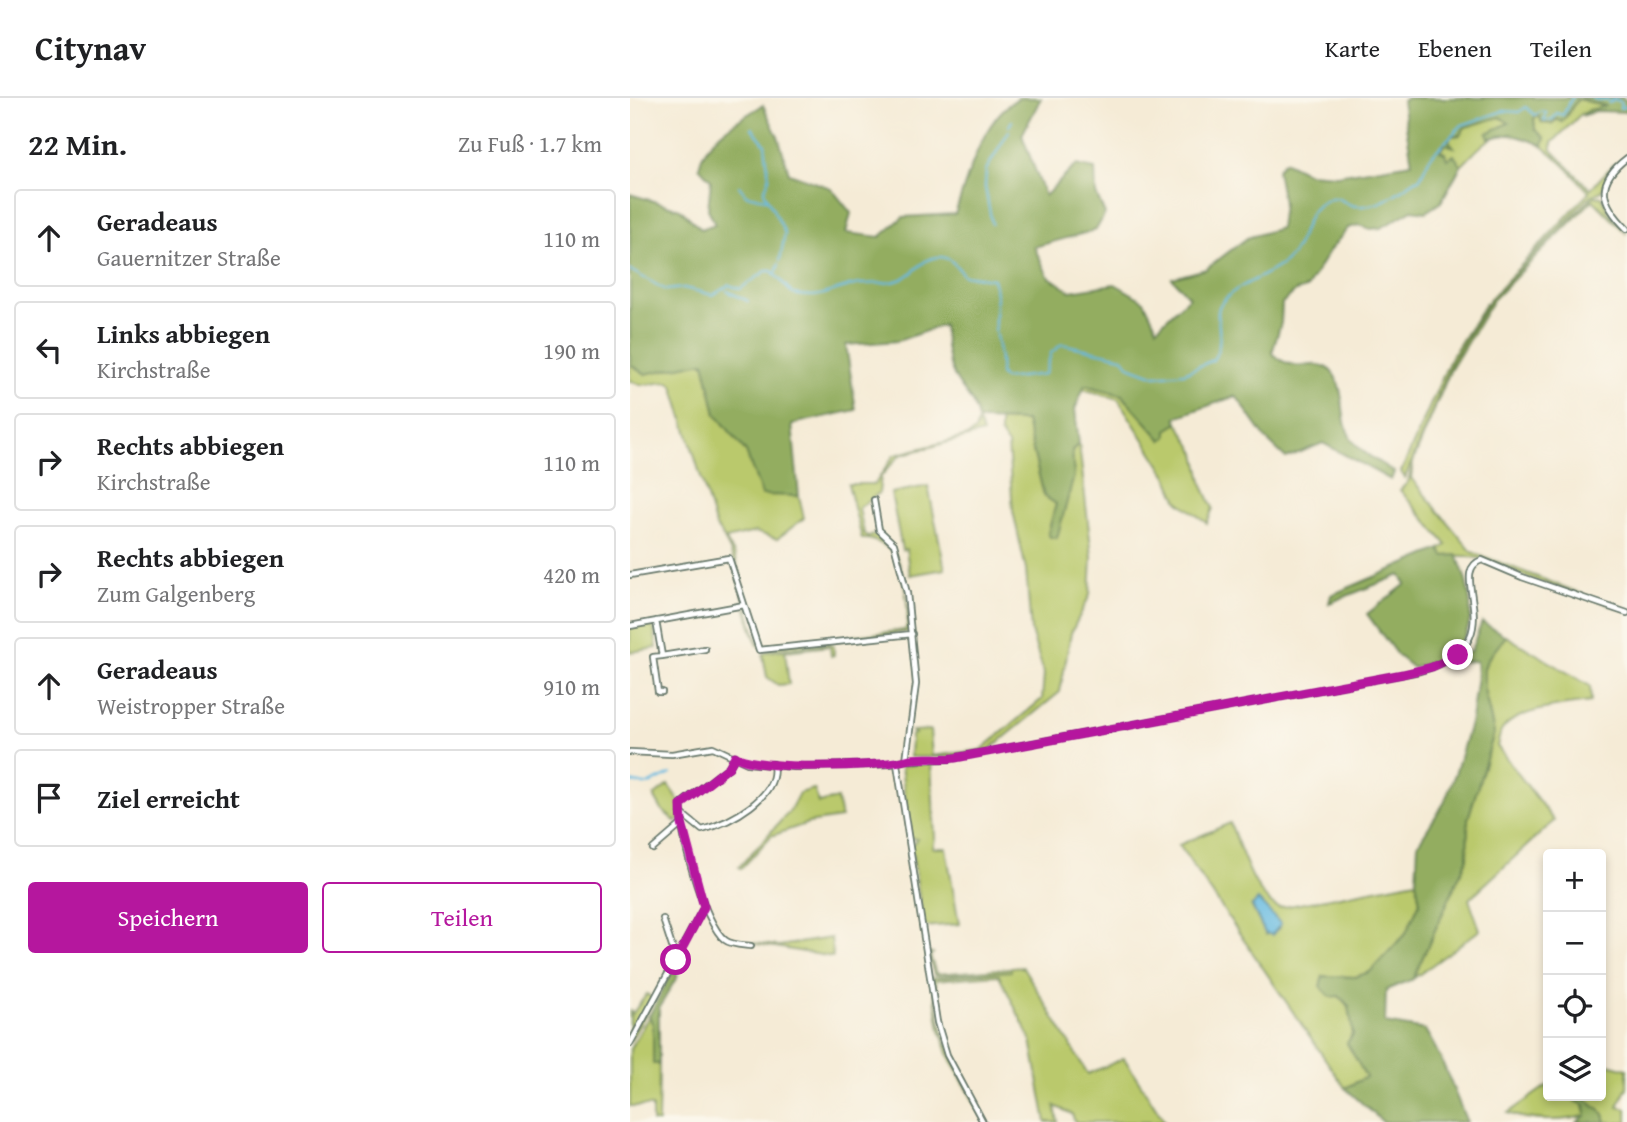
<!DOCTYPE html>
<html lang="de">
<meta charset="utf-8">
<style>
body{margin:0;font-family:"Gentium Book Plus",serif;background:#f6f6f6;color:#202124}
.controls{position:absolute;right:21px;bottom:21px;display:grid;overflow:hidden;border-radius:7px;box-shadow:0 4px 10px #0003}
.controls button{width:63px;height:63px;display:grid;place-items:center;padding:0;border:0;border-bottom:2px solid #e0e0e0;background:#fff;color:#202124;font:35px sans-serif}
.stop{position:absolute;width:21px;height:21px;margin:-16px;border:5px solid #b5179e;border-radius:50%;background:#fff}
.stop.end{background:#b5179e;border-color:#fff;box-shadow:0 2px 7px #0008}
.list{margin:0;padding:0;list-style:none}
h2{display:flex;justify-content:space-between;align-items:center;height:91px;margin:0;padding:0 28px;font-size:30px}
h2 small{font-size:23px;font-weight:400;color:#757577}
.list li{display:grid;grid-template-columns:46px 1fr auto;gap:21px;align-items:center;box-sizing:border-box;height:98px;margin:0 14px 14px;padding:0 14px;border:2px solid #e0e0e0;border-radius:7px}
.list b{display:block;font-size:26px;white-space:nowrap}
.list p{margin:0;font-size:23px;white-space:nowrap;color:#757577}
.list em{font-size:23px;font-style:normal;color:#757577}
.actions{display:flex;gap:14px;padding:21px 28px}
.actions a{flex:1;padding:16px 0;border:2px solid #b5179e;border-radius:7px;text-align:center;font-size:24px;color:#b5179e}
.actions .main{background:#b5179e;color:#fff}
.icon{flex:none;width:38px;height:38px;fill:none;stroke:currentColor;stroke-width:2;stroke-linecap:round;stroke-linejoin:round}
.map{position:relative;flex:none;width:997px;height:1024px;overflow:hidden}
header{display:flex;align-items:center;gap:42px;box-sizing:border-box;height:98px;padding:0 35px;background:#fff;border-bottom:2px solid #e0e0e0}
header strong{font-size:33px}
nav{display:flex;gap:38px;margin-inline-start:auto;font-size:24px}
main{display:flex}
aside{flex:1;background:#fff}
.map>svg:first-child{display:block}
.green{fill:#bac96c;stroke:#6c8350;stroke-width:2;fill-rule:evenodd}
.forest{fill:#93ad60;stroke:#59754a;stroke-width:2}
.water{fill:#65bae1;stroke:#427c8a;stroke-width:2}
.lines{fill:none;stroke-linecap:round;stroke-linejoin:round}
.stream{stroke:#65bae1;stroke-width:2}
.minor-casing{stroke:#6a7a6d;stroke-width:8}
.minor{stroke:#fff;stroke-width:4.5}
.route{stroke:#b5179e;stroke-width:9}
</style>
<header>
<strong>Citynav</strong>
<nav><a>Karte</a><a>Ebenen</a><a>Teilen</a></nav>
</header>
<main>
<aside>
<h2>22 Min.<small>Zu Fuß · 1.7 km</small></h2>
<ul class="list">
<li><svg class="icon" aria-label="ahead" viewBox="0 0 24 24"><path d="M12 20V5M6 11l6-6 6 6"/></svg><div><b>Geradeaus</b><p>Gauernitzer Straße</p></div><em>110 m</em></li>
<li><svg class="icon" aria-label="left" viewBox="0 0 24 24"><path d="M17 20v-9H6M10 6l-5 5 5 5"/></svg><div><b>Links abbiegen</b><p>Kirchstraße</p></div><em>190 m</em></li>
<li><svg class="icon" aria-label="right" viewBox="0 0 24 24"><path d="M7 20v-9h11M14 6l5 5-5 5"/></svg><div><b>Rechts abbiegen</b><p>Kirchstraße</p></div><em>110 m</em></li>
<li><svg class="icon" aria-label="right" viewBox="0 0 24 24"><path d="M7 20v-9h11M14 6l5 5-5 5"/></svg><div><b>Rechts abbiegen</b><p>Zum Galgenberg</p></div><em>420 m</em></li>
<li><svg class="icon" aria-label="ahead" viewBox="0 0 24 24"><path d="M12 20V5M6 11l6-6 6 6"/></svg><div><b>Geradeaus</b><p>Weistropper Straße</p></div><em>910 m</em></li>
<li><svg class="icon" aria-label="arrive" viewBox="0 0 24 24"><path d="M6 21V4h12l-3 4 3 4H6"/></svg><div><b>Ziel erreicht</b></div></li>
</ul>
<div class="actions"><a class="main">Speichern</a><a>Teilen</a></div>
</aside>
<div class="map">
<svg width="997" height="1024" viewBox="0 0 997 1024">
<rect width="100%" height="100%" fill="#fbf7ec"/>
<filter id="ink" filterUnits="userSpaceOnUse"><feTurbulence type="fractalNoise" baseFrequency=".0143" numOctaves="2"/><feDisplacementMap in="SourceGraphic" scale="14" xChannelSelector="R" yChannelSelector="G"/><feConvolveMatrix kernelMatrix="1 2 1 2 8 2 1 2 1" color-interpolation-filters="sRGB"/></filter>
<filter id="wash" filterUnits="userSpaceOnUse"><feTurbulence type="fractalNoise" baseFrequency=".00686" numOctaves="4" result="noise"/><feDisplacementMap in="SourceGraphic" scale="28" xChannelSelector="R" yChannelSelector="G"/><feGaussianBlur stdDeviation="1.57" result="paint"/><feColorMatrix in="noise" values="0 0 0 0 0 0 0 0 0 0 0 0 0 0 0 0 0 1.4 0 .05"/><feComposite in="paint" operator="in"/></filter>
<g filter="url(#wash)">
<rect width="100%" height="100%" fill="#f5ebd6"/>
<path class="green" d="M948 1 977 8 951 16 922 45V52L960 91 984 66 997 59 979 74 972 93 959 99 856 206 822 263 775 380 771 374 821 259 855 206 959 94C937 71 897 18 859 42 848 49 840 60 831 68L824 58 816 62 809 53 821 38 830 37 835 29 869 19 879 24 859 40C879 33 894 39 913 47L905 31 904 20 909 17 921 26 936 16Z
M964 98 972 99 979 114 997 136 963 102 863 202 820 273 783 364 781 380 842 454 997 513C968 502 939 493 910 484 872 471 853 454 813 458L810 451 817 447 770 392 778 384 788 346 823 263 861 201Z
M74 263 86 316 116 354 132 396 169 398 174 420 147 441 125 434 96 441C98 449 105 453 106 461 111 489 119 516 127 543L134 548 275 532C282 519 273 469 265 457 259 448 243 440 232 441L218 386H245L264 357 338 338 345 333 348 323 353 335 270 357 251 378 249 395 229 410 234 435 238 439 249 435C276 459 276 495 280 530L278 534 138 551 128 547C110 510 112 460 86 429L43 287 38 284 10 287 0 283V266L15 276Z
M455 287 492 297 532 342 536 332 548 325 566 355 573 388 583 410 577 425 548 403 537 378 488 301 452 291Z
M370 322 396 323 414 398 426 406 418 435 426 440 444 378 442 352 449 346 462 459 460 497 441 535 430 594 359 652 324 659H280L281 637 285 636 282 633 300 632 302 658 351 652 412 601 414 576 401 533 396 472 383 413 378 347 370 335Z
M298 388 315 471 280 477 276 451 272 452 261 395Z
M23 525 27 550 0 554V529Z
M876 538 960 588 961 604C939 607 885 611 872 632 869 636 869 643 867 648L924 723 839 801 850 832 783 881 837 761 838 721 864 635 854 591V571L857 562Z
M200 546 204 548V557L201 558 200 548 155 553 159 586 148 587 137 579 133 557 136 554Z
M301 665 305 740 303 750H316L329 826 294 829 281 749 287 741 280 740 271 668Z
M38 687 50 704V721L46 724 32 712 24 698Z
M184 691 189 705 207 701 211 720 178 725 141 738 111 771 109 769 159 714 169 695Z
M600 725C610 748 625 801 649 810L786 783 790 804 776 835 740 874 725 879 710 878 709 898C721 910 728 930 717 945L737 979 715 990 549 747ZM622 809C635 814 648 816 650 830L636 837Z
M201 840 203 859 122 845 149 848Z
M298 855H304L300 857 306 876 393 869 458 976 494 960 535 1024H445L442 1016 425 1008 428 1024H416L401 942 369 877 306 882 307 906 314 939 355 1024 319 958 310 932 302 880 382 873 304 877Z
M17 896 24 901 0 943V912L2 916Z
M19 918 23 927V966H29L28 1024H22V1008H0V951Z
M971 964 997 971V989L988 1009 997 1011V1024H976L974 1016 952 998H971Z
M918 987V998H942L945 1003 953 1004 956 1017C936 1024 900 1024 878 1015Z"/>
<path class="forest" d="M389 0H411L392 37 415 98 446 67 465 71 466 96 475 116 466 132 404 149 418 178 440 193 485 186 514 203 527 230 559 199 542 180 576 171 617 140 650 130 653 105 647 72 654 63 678 75 707 77 782 65 772 3 778 0H992L997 3V14L966 13 952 18 959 12 976 8 948 1 932 24 926 21 921 26 912 25 909 18 904 20 905 31 915 40 913 47 881 36 859 40 857 35 879 25 870 19 835 29 830 37 821 38 819 43 824 49 815 46 810 53 815 55 817 61 824 57 831 68 811 104 796 114 782 112 751 130 740 131 729 127 718 130 699 153 677 190 666 193 652 205 651 225 642 255C668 280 685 257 701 273 717 290 709 321 721 340 730 355 750 364 764 374L761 382 693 345 656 360 637 342 606 298 546 319 548 325 537 332V339L532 342 492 297 455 287 445 311 449 346 442 352 444 378 427 440 420 439 418 435 426 406 414 398 396 323 348 322C344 299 332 295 324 277 316 261 316 244 313 227L268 243 216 247 226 312 162 326 169 398 132 397 116 354 86 316 74 264 15 276 0 266V96L50 111 71 131 85 126 78 111 81 82 69 69C75 38 108 23 133 7L149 41 159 75 201 90 221 115 216 135 250 139 273 119 325 116C338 79 352 19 389 0Z
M810 451 814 458 827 457C850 514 849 554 783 570L767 557 737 516 776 486 770 477 699 505 701 497Z
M852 524 876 538 857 562 854 571V591L864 635 838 721 837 761 783 881 756 892 755 925 795 932C814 962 823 992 837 1024H753L715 990 736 979 717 945 723 937 719 908 709 898 700 899 690 888 693 878 725 879 740 874 776 835 790 804 786 783 788 746 814 705 826 673 841 622 847 578 846 563 824 564 841 552Z
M42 874 48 877 29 910V966H23V927L19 918Z
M952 998 974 1016 976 1024H947L956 1017 955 1007 945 1003 942 998Z"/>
<path class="water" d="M628 802 651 826 642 837 635 835 622 808Z"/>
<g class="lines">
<path class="stream" d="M962 0 970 3 977 1 979 5 984 1 991 4 990 10 997 8
M379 28 382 23
M122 30 135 46 139 80 134 94 155 135 150 162
M109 88 116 97 136 101
M362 126 355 89 356 72 379 33
M0 172 36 192 54 190 83 197 99 187 110 191 136 173H142L163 196C195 202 197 192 225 187 241 184 256 188 272 181 286 175 292 160 308 159 320 158 327 168 333 177L363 181C369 199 364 212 365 231 367 246 372 260 370 276L374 281 415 276 421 255 432 246 492 259 499 268 526 278 554 275 583 262C597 241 583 218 590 207 605 185 639 179 656 163 678 143 671 104 706 100 713 102 720 108 726 108 754 110 768 92 790 80L800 59 832 27 873 13 889 14 896 9 905 17 912 13 916 15 914 23 923 21 927 15 933 17 942 0
M146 175 149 166
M97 193 118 203
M0 684 17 687 41 676"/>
</g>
</g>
<g filter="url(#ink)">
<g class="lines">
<g class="minor-casing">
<path id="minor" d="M997 60C964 85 971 105 997 131
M244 402 249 432 264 446 277 495 286 586 276 662
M0 477 99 460 129 552 282 536
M26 523 32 558 75 551
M0 528 114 507
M32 594H28L23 559 32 558
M0 654 42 656 83 649 117 665 164 669 261 666 276 662 318 661 790 573C889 546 813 475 852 462L892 479 997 515
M105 658 99 669 52 705C46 729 74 826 95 842 101 847 113 847 121 848
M267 666 307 924 317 957 353 1024
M51 715 72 732C99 725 150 699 143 666
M23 751 52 726
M33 821 46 861
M0 946 74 809"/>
</g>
<use href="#minor" class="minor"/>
</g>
</g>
<g class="lines" filter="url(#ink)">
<path class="route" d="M46 862 74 809 52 726 51 707 99 669 105 658C127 673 249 669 276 662 291 658 310 662 325 660L773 576 802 569 828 557"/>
</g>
</svg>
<div class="controls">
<button>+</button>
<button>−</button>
<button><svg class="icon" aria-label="locate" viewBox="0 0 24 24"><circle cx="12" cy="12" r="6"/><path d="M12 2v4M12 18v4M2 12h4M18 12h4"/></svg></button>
<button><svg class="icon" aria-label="layers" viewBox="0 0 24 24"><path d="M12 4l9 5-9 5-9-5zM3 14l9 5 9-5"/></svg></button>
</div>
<div class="stop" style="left:46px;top:862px"></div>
<div class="stop end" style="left:828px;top:557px"></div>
</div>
</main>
